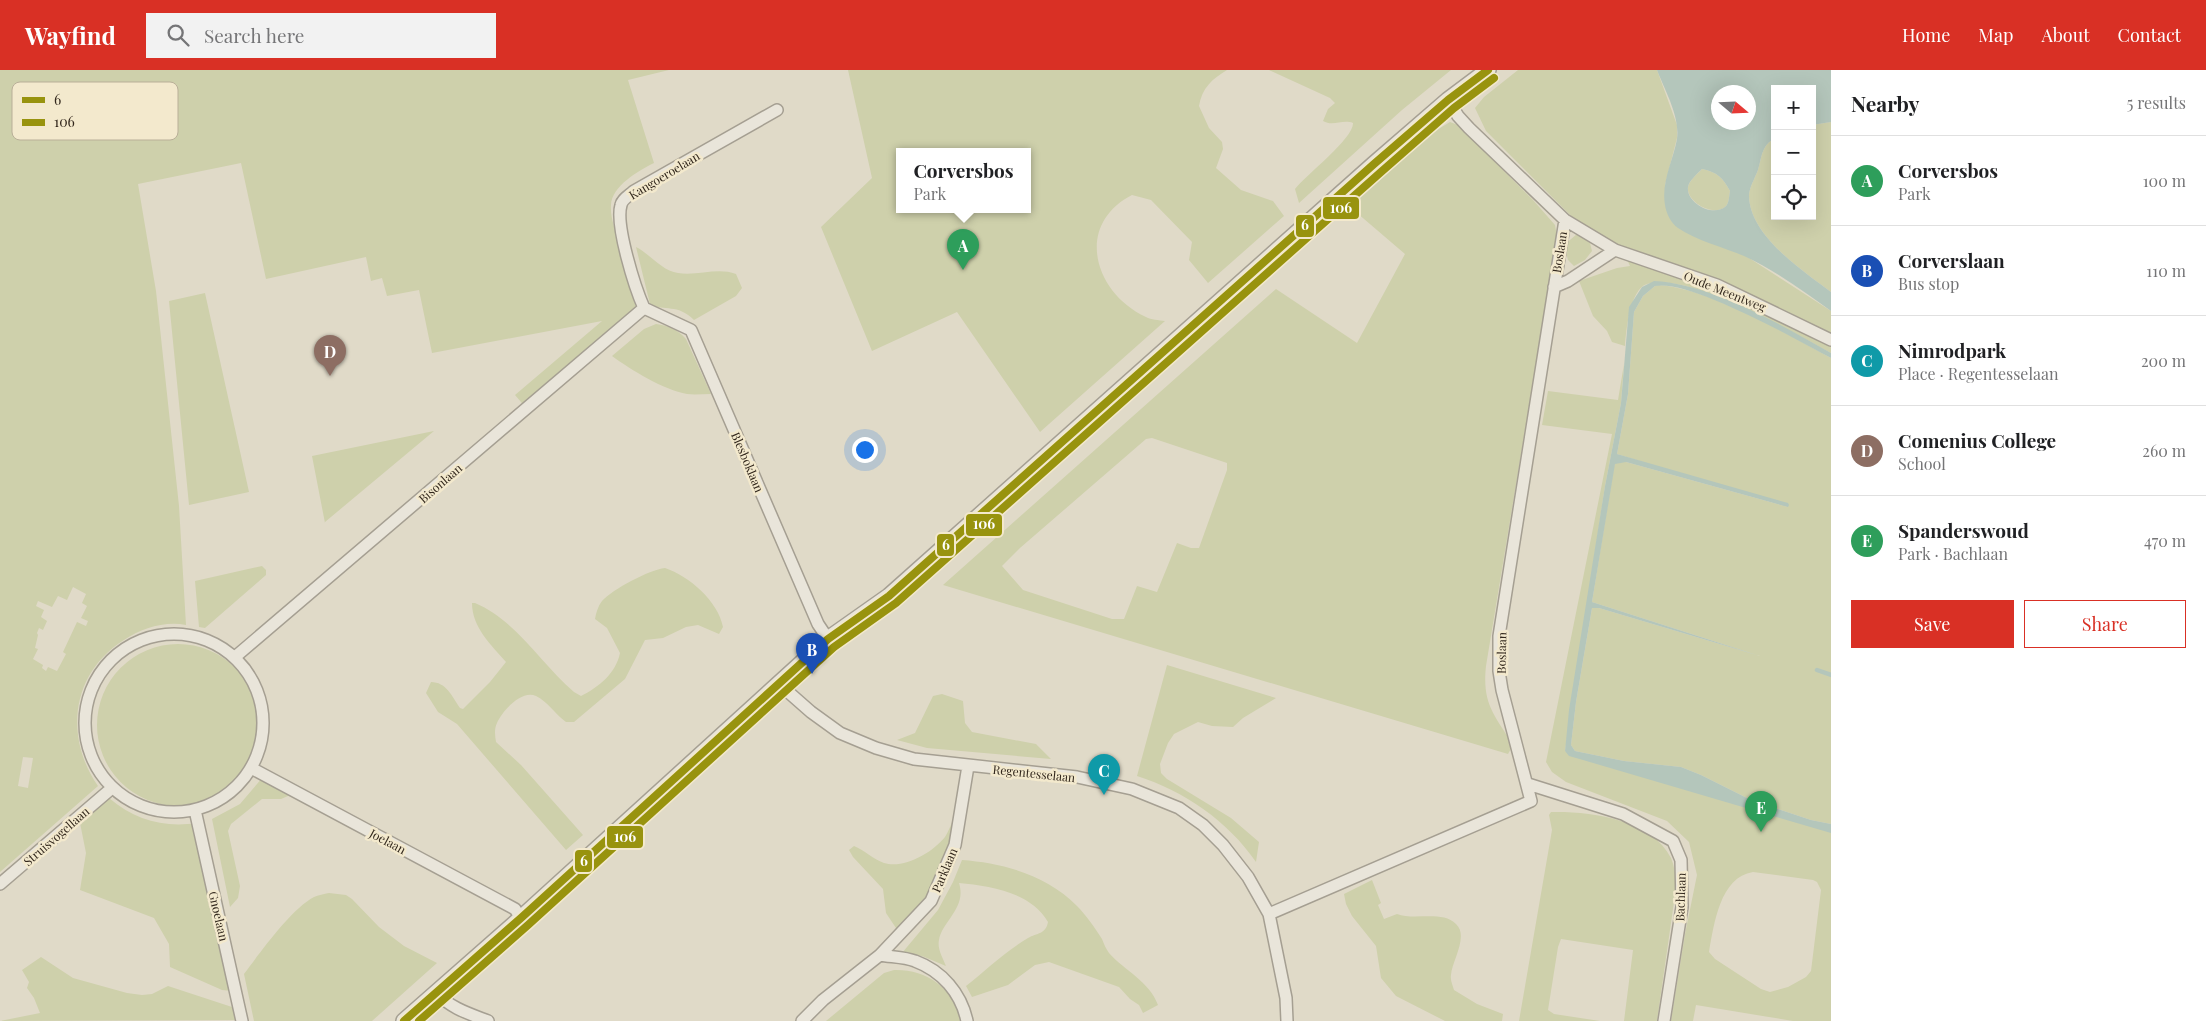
<!DOCTYPE html>
<meta charset="utf-8">
<style>
body{margin:0;font-family:"Playfair Display",serif;background:#f2f2f2;color:#202124}
.controls{position:absolute;right:15px;top:15px;display:grid;overflow:hidden;border-radius:0px;box-shadow:0 5px 20px #0002}
.controls button{width:45px;height:45px;display:grid;place-items:center;padding:0;border:0;border-bottom:1px solid #e0e0e0;background:#fff;color:#202124;font:25px sans-serif}
.compass{position:absolute;left:1711px;top:15px;width:45px;height:45px;border-radius:50%;background:#fff;box-shadow:0 5px 20px #0002;rotate:109deg}
.you{position:absolute;left:864px;top:379px;width:18px;height:18px;margin:-12px;border:4px solid #fff;border-radius:50%;background:#1a73e8;box-shadow:0 0 0 8px #1a73e833}
.badge{display:grid;place-items:center;width:32px;height:32px;border-radius:50%;background:#d93025;color:#fff;font-size:16px;font-weight:700}
.pin{position:absolute;translate:-50% -41px;filter:drop-shadow(0 1px 2px #0008)}
.pin::after{content:'';position:absolute;top:26px;width:18px;height:15px;background:inherit;clip-path:polygon(0 0,100% 0,50% 100%)}
.popup{position:absolute;left:896px;top:78px;width:135px;height:65px;box-sizing:border-box;display:grid;place-content:center;border-radius:0px;background:#fff;filter:drop-shadow(0 1px 4px #0005);font-size:16px;white-space:nowrap;color:#757577}
.popup b{font-size:19px;color:#202124}
.popup::after{content:'';position:absolute;left:50%;top:100%;margin-left:-10px;border:10px solid transparent;border-top-color:#fff}
.list{margin:0;padding:0;list-style:none}
h2{display:flex;justify-content:space-between;align-items:center;height:65px;margin:0;padding:0 20px;font-size:21px}
h2 small{font-size:16px;font-weight:400;color:#757577}
.list li{display:grid;grid-template-columns:32px 1fr auto;gap:15px;align-items:center;box-sizing:border-box;height:90px;padding:0 20px;border-top:1px solid #e0e0e0}
.list b{display:block;font-size:19px;white-space:nowrap}
.list p{margin:0;font-size:16px;white-space:nowrap;color:#757577}
.list em{font-size:16px;font-style:normal;color:#757577}
.actions{display:flex;gap:10px;padding:15px 20px}
.actions a{flex:1;padding:11px 0;border:1px solid #d93025;border-radius:0px;text-align:center;font-size:18px;color:#d93025}
.actions .main{background:#d93025;color:#fff}
.icon{flex:none;width:28px;height:28px;fill:none;stroke:currentColor;stroke-width:2;stroke-linecap:round;stroke-linejoin:round}
.map{position:relative;flex:none;width:1831px;height:951px;overflow:hidden}
header{display:flex;align-items:center;gap:30px;box-sizing:border-box;height:70px;padding:0 25px;background:#d93025;color:#fff}
header strong{font-size:24px}
nav{display:flex;gap:28px;margin-inline-start:auto;font-size:18px}
.search{width:350px;height:45px;background:#f2f2f2;display:flex;align-items:center;gap:12px;box-sizing:border-box;padding:0 18px;border-radius:0px;color:#757577;font-size:19px}
main{display:flex}
aside{flex:1;background:#fff}
.map>svg:first-child{display:block}
.green{fill:#ced0ab;fill-rule:evenodd}
.water{fill:#b4c6bb;fill-rule:evenodd}
.lines{fill:none;stroke-linecap:round;stroke-linejoin:round}
.stream{stroke:#b4c6bb;stroke-width:4.5}
.minor-casing{stroke:#a59f92;stroke-width:14}
.tertiary-casing{stroke:#a59f92;stroke-width:18}
.minor{stroke:#e9e5da;stroke-width:11}
.tertiary{stroke:#e9e5da;stroke-width:15}
.bus-1-casing{stroke:#f3e9cd;stroke-width:11}
.bus-2-casing{stroke:#f3e9cd;stroke-width:11}
.bus-1{stroke:#98930e;stroke-width:8}
.bus-2{stroke:#98930e;stroke-width:8}
.labels{text-anchor:middle;dominant-baseline:central;stroke-width:5;stroke-linejoin:round;paint-order:stroke}
.street-label{font-size:12px;fill:#32271c;stroke:#f3e9cd}
.key{fill:#f3e9cd;stroke:#b9af98;stroke-width:1}
.key-label{font-size:14px;fill:#32271c}
.line-badge{stroke:#f3e9cd;stroke-width:2}
.badge-label{font-size:14px;text-anchor:middle;font-weight:bold;fill:#fff}
</style>
<header>
<strong>Wayfind</strong>
<div class="search"><svg class="icon" aria-label="search" viewBox="0 0 24 24"><circle cx="10" cy="10" r="6"/><path d="M15 15l6 6"/></svg>Search here</div>
<nav><a>Home</a><a>Map</a><a>About</a><a>Contact</a></nav>
</header>
<main>
<div class="map">
<svg width="1831" height="951" viewBox="0 0 1831 951">
<rect width="100%" height="100%" fill="#e0dac8"/>
<path class="green" d="M0 0H669L628 10 654 93C638 101 612 116 611 135 610 148 616 162 619 173 624 195 630 216 636 237L633 246 527 339 515 325 602 251 432 283 419 220 387 226 382 208 371 211 366 187 266 209 241 93 138 114 156 221 179 436 186 555C165 551 142 558 124 570 71 603 64 667 98 716L0 802ZM73 517 86 524 82 533 87 536 81 548 88 551 86 556 77 552 63 582 66 584 57 601 48 597 46 601 42 598 43 595 33 589 38 579 35 578 38 565 37 563 39 558 43 560 47 551 41 547 44 540 36 536 38 531 52 537 58 526 67 530ZM23 687 33 688 28 718 18 716Z
M848 0H1227C1212 9 1202 18 1199 36L1209 58 1222 72 1223 79 1216 98 1241 120 1273 131 1284 146 1208 213 1189 190 1192 172 1151 130 1132 125C1074 155 1094 223 1146 247 1151 250 1159 250 1165 251L1040 362 957 242 872 281 821 157 872 108ZM1027 81V139H899V81Z
M1269 0H1451L1402 40 1299 133 1295 119C1307 104 1354 68 1353 53 1342 49 1333 57 1323 51L1328 39 1335 33 1330 28Z
M1518 0H1657L1677 55V68L1665 115 1746 186 1831 241V283C1794 263 1687 201 1647 214 1630 219 1626 261 1625 276L1612 272 1607 261 1593 246 1579 211 1617 198 1630 196 1621 177 1571 146 1486 61 1475 38 1484 27Z
M1450 52 1458 55 1533 130 1555 155 1557 166 1486 596C1482 634 1494 644 1513 675L1508 684 943 515 1276 219 1357 273 1405 184 1350 137 1435 61ZM1152 368 1227 393V400L1199 478H1191L1177 473 1157 522 1137 516 1124 549H1112L1023 520 1002 496 1020 478 1146 369Z
M1831 52V222C1802 200 1750 166 1749 126 1749 118 1755 108 1758 100 1762 87 1761 76 1775 68V146H1812V55Z
M1702 99C1717 102 1723 108 1730 121 1729 126 1729 133 1726 136 1714 148 1686 132 1688 117 1689 111 1698 103 1702 99Z
M1577 164 1590 173 1592 181 1585 190 1574 196 1568 190 1564 175Z
M636 177C650 184 662 201 678 203 698 206 718 197 736 204L742 218 736 226 694 250C677 233 665 242 650 234Z
M1659 215C1715 220 1782 262 1831 288V754L1811 750 1751 730 1701 705 1681 697 1624 691 1575 681 1571 675 1576 632 1592 538H1599L1760 586 1592 532 1614 396 1616 392H1626L1788 437 1617 384 1628 324 1634 242 1643 226 1655 216Z
M205 223 249 422 189 435 169 231Z
M656 254C669 256 677 259 686 269L711 324C703 324 694 325 687 324 664 320 631 300 612 286L644 259Z
M1624 294 1621 333 1605 416 1565 681 1831 759V951H1793L1696 935 1693 951H1671L1685 864 1697 805 1689 772 1667 751 1566 712 1552 702 1546 692 1612 364 1542 355 1548 321 1618 330ZM1753 802 1813 810 1817 812 1821 820 1811 901 1806 907 1788 917 1770 922 1761 919 1715 889 1709 882C1714 854 1720 807 1753 802Z
M434 361 325 452V453L312 386Z
M262 496 266 500V505L205 558 199 557 195 511Z
M665 498C689 506 718 531 723 557L719 564 698 555 686 557 663 568 645 570 625 609 574 652H566C556 645 547 631 536 626 522 619 502 641 497 653 494 659 495 666 496 672L521 695 583 765 566 780 457 654 438 642 426 623 431 612C446 612 452 626 460 638L463 639 490 612 506 592C491 575 472 557 472 533H475C516 550 541 594 574 622L581 626C599 617 616 603 620 583L607 558 595 549C596 543 598 536 602 531 613 519 649 500 665 498Z
M97 655a81 81 0 1 1 162 0a81 81 0 1 1-162 0Z
M1167 595 1276 628 1243 648 1233 657 1212 656 1198 652 1174 664 1168 673 1160 694 1161 703 1167 709 1231 748 1259 772 1256 792C1228 751 1184 721 1137 706Z
M942 624 963 631 965 653 972 662 1036 674 1051 689 927 678 897 670 915 663 933 626Z
M263 707 292 722 288 726 281 729H262L231 754 228 761 240 816 238 828 230 837 212 749 240 734Z
M109 728C135 750 164 758 197 753L232 921 222 920 170 897 169 874 154 848 80 820 86 783 80 753Z
M1551 742C1589 741 1652 749 1671 788 1674 795 1675 804 1677 811L1657 951H1624L1633 880 1561 869 1558 877 1548 940 1554 944 1600 951H1519L1552 760 1549 745Z
M953 750C948 791 929 833 898 861L886 843 883 819 853 787 849 780 854 776C864 780 873 789 884 793 904 799 932 783 945 767 948 762 951 755 953 750Z
M962 790C1003 793 1047 805 1077 836 1086 845 1095 858 1102 869 1104 874 1106 879 1109 883 1125 901 1149 911 1158 935L1143 943 1139 935 1130 929 1119 917 1049 892 1035 895 1008 915 972 927 966 916C986 900 1006 881 1028 868 1037 863 1046 864 1048 852 1031 822 990 816 959 813 967 838 942 851 939 870 937 879 943 888 946 896L922 886 902 883 938 840 953 812Z
M1372 810 1381 833 1378 835 1384 849 1397 844C1414 851 1442 840 1456 854 1469 866 1452 891 1451 905 1450 910 1453 916 1454 920L1477 934 1503 944 1502 951H1445L1396 926 1381 908 1376 876 1352 846 1346 834 1344 824Z
M329 823 346 825 352 829 379 857 404 876 437 893 372 951H254L244 904C260 883 291 839 314 827 318 825 324 824 329 823Z
M41 887 73 908 127 923 142 925 152 924 168 916 235 938 238 950 0 951 40 943 34 928 27 918 29 912 22 900Z
M894 900C926 899 955 918 960 951H826L884 903Z"/>
<path class="water" d="M1657 0H1831V52L1812 55V19H1775V68C1761 76 1762 87 1758 100 1755 108 1749 118 1749 126 1750 166 1802 200 1831 222V241C1805 222 1773 199 1744 186 1723 177 1697 171 1678 158 1671 153 1666 143 1665 135 1661 112 1673 91 1677 69 1680 46 1665 21 1657 0ZM1718 22H1748V52H1718ZM1702 99C1717 102 1723 108 1730 121 1729 126 1729 133 1726 136 1714 148 1686 133 1688 117 1689 111 1697 104 1702 99Z
M1654 211C1712 214 1781 255 1831 283V288C1797 270 1690 209 1655 216L1643 226 1634 242 1628 324 1617 384 1788 433 1789 435 1788 437 1626 392 1615 394 1592 532 1760 586 1599 538H1592L1576 632 1571 675 1575 681 1624 691 1681 697 1701 705 1751 730 1811 750 1831 754V763L1583 690 1569 686 1565 681 1569 640 1605 416 1621 333 1629 237 1642 217Z"/>
<g class="lines">
<path class="stream" d="M1817 600 1831 605"/>
<g class="minor-casing">
<path id="minor" d="M1448 30 1458 46 1469 58 1565 150 1615 180 1717 215 1831 270
M1554 217 1568 211 1615 180
M644 238 691 260 818 554 828 569
M644 238C635 218 615 155 621 135 622 129 630 125 634 121L777 40
M85 653a89 89 0 1 1 178 0a89 89 0 1 1-178 0Z
M235 587 644 238
M778 613 811 642 840 663 876 678 914 689 1077 707 1132 719 1179 738 1203 755 1223 775 1248 807 1269 844 1286 928 1287 951
M251 698 515 839 521 848
M1528 714 1623 744 1673 771 1681 790 1682 837 1664 951
M195 740 242 951
M0 814 112 718
M1269 844 1531 731 1502 620 1499 601V566L1565 150
M880 885C891 887 905 887 915 891 942 901 961 923 967 951
M437 923C450 938 470 944 488 951
M802 951 823 930 880 885 931 831 955 775 968 696"/>
</g>
<g class="tertiary-casing">
<path id="tertiary" d="M404 951 521 848 828 569 889 526 1374 94 1448 30 1488 0"/>
</g>
<use href="#minor" class="minor"/>
<use href="#tertiary" class="tertiary"/>
<g class="bus-1-casing">
<path id="bus-1" d="M404 951 521 848 828 569 889 526 1374 94 1448 30 1488 0"/>
</g>
<g class="bus-2-casing">
<path id="bus-2" d="M419 951 528 855 834 577 896 533 1381 102 1454 38 1494 8"/>
</g>
<use href="#bus-1" class="bus-1"/>
<use href="#bus-2" class="bus-2"/>
</g>
<g class="labels">
<g class="street-label">
<text transform="translate(664 105) rotate(-31)">Kangoeroelaan</text>
<text transform="translate(1559 182) rotate(-81)">Boslaan</text>
<text transform="translate(1725 221) rotate(22)">Oude Meentweg</text>
<text transform="translate(748 392) rotate(67)">Blesboklaan</text>
<text transform="translate(440 413) rotate(-41)">Bisonlaan</text>
<text transform="translate(1501 583) rotate(-89)">Boslaan</text>
<text transform="translate(1034 703) rotate(6)">Regentesselaan</text>
<text transform="translate(56 766) rotate(-41)">Struisvogellaan</text>
<text transform="translate(388 771) rotate(28)">Joelaan</text>
<text transform="translate(944 800) rotate(-67)">Parklaan</text>
<text transform="translate(1680 827) rotate(-88)">Bachlaan</text>
<text transform="translate(219 846) rotate(77)">Gnoelaan</text>
</g>
</g>
<rect x="12" y="12" width="166" height="58" rx="8" class="key"/>
<rect x="22" y="27" width="23" height="6" fill="#98930e"/>
<rect x="22" y="49" width="23" height="7" fill="#98930e"/>
<g class="key-label">
<text x="54" y="35">6</text>
<text x="54" y="57">106</text>
</g>
<g class="line-badge">
<rect x="1322" y="126" width="38" height="24" rx="5" fill="#98930e"/>
<rect x="1295" y="144" width="20" height="24" rx="5" fill="#98930e"/>
<rect x="965" y="443" width="38" height="24" rx="5" fill="#98930e"/>
<rect x="936" y="463" width="19" height="24" rx="5" fill="#98930e"/>
<rect x="606" y="755" width="38" height="24" rx="5" fill="#98930e"/>
<rect x="574" y="779" width="19" height="24" rx="5" fill="#98930e"/>
</g>
<g class="badge-label">
<text x="1341" y="143">106</text>
<text x="1305" y="160">6</text>
<text x="984" y="459">106</text>
<text x="946" y="480">6</text>
<text x="625" y="772">106</text>
<text x="584" y="796">6</text>
</g>
</svg>
<div class="controls">
<button>+</button>
<button>−</button>
<button><svg class="icon" aria-label="locate" viewBox="0 0 24 24"><circle cx="12" cy="12" r="6"/><path d="M12 2v4M12 18v4M2 12h4M18 12h4"/></svg></button>
</div>
<svg class="compass" viewBox="-18 -18 36 36"><path d="M0-13l5 13h-10z" fill="#e53935"/><path d="M0 13l5-13h-10z" fill="#757577"/></svg>
<div class="you"></div>
<div class="pin badge" style="left:963px;top:200px;background:#2e9e5b">A</div>
<div class="popup"><b>Corversbos</b>Park</div>
<div class="pin badge" style="left:812px;top:604px;background:#1a4fb4">B</div>
<div class="pin badge" style="left:1104px;top:725px;background:#0f9aa8">C</div>
<div class="pin badge" style="left:330px;top:306px;background:#8d6e63">D</div>
<div class="pin badge" style="left:1761px;top:762px;background:#2e9e5b">E</div>
</div>
<aside>
<h2>Nearby<small>5 results</small></h2>
<ul class="list">
<li><span class="badge" style="background:#2e9e5b">A</span><div><b>Corversbos</b><p>Park</p></div><em>100 m</em></li>
<li><span class="badge" style="background:#1a4fb4">B</span><div><b>Corverslaan</b><p>Bus stop</p></div><em>110 m</em></li>
<li><span class="badge" style="background:#0f9aa8">C</span><div><b>Nimrodpark</b><p>Place · Regentesselaan</p></div><em>200 m</em></li>
<li><span class="badge" style="background:#8d6e63">D</span><div><b>Comenius College</b><p>School</p></div><em>260 m</em></li>
<li><span class="badge" style="background:#2e9e5b">E</span><div><b>Spanderswoud</b><p>Park · Bachlaan</p></div><em>470 m</em></li>
</ul>
<div class="actions"><a class="main">Save</a><a>Share</a></div>
</aside>
</main>
